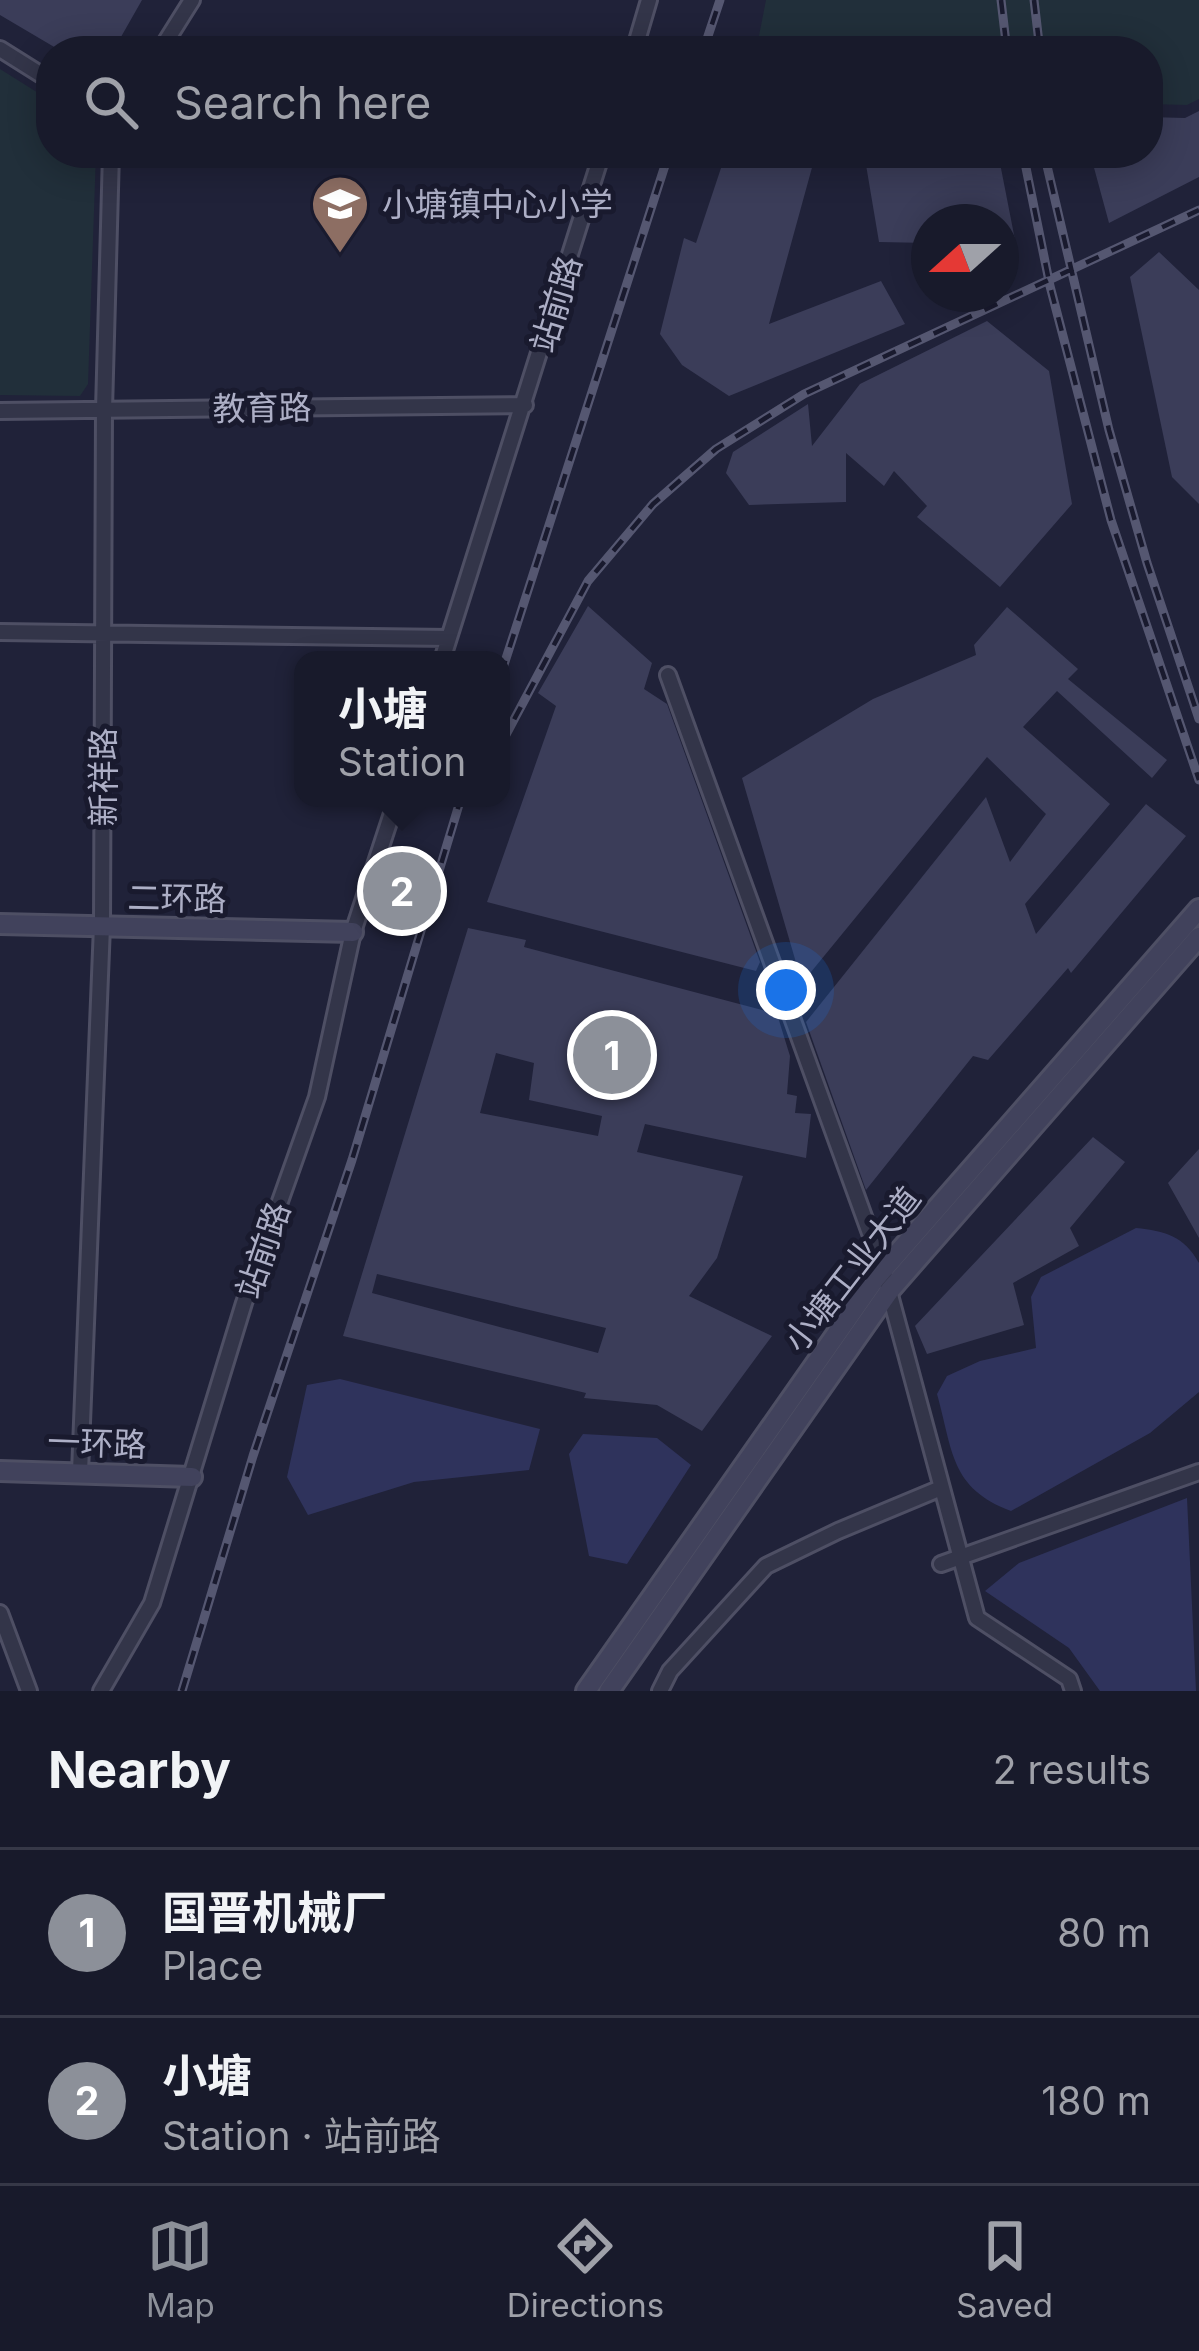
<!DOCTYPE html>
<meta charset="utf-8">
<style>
body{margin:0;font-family:Inter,"Noto Sans SC",sans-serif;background:#252737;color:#f1f3f6}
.compass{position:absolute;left:911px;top:204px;width:108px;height:108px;border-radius:50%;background:#181a2b;box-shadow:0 6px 30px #0003;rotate:249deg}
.you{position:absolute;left:786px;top:990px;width:42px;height:42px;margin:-30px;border:9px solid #fff;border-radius:50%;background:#1a73e8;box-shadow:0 0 0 18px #1a73e833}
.badge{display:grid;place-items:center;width:78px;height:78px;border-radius:50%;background:#8c9099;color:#fff;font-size:39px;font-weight:700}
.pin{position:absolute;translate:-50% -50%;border:6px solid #fff;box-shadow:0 3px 12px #0006}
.popup{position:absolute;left:294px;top:651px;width:216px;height:156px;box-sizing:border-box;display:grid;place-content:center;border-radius:24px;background:#181a2b;filter:drop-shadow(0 3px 9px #0005);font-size:39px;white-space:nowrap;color:#9fa1a9}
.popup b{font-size:45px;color:#f1f3f6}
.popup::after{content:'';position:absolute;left:50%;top:100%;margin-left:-24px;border:24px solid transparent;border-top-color:#181a2b}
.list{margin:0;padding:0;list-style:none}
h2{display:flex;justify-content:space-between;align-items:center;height:156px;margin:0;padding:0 48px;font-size:51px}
h2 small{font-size:39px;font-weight:400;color:#9fa1a9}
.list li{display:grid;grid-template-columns:78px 1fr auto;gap:36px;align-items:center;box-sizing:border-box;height:168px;padding:0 48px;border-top:3px solid #363847}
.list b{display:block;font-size:45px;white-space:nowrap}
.list p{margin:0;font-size:39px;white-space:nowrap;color:#9fa1a9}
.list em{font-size:39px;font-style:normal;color:#9fa1a9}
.icon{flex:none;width:66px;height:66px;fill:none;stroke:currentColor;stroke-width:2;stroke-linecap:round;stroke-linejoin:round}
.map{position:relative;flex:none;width:1199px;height:1691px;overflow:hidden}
.search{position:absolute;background:#181a2b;box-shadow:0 6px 30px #0003;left:36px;right:36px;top:36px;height:132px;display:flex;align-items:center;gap:30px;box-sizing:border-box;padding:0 42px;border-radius:48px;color:#9fa1a9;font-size:45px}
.sheet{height:492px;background:#181a2b}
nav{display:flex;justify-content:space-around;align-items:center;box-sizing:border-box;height:168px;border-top:3px solid #363847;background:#181a2b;font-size:33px;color:#9fa1a9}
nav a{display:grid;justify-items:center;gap:6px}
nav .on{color:#8c9099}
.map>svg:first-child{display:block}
.green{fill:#212f3a}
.water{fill:#2f335c}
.building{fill:#3b3d59;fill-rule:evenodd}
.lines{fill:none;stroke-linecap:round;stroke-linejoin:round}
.street-casing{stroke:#4e4f64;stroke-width:20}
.secondary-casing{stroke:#4e4f64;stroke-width:24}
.street{stroke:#333549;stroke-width:14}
.secondary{stroke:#41425c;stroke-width:18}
.rail-casing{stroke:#555771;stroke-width:9}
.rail{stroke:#191a2e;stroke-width:4.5;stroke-dasharray:14;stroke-linecap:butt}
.labels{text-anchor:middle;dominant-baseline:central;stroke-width:10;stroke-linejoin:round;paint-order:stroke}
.poi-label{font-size:33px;fill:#adafc6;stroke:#191a2e;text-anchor:start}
.street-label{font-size:33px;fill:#adafc6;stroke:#191a2e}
</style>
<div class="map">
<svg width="1199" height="1691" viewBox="0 0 1199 1691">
<rect width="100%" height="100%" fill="#202239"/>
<path class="green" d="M766 0H1199V99L1187 105 1148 104V51H756Z
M0 69 51 101V153H96L88 384 80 396 0 395Z"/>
<path class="water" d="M1136 1228C1165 1231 1184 1236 1199 1263V1392L1150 1433 1011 1511C950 1488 953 1451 937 1394L947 1376 980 1361 1036 1348 1031 1297 1041 1277Z
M340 1379 540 1429 529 1470 414 1482 308 1515 287 1477 307 1385Z
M583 1434 657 1438 691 1465 627 1564 589 1556 569 1454Z
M1187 1498 1196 1691H1100L1069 1648 985 1591 1019 1563Z"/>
<path class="building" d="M0 0H142L113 51H61L0 15Z
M1199 111V177L1109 223 1090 153H1148V117L1185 118Z
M726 153H816L769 324 881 281 905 324 729 396 682 365 660 334 684 238 696 243Z
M864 153H998L1016 245 1001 244V222H929V243L879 242Z
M1159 252 1199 290V504L1172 477 1130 277Z
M987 321 1049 371 1072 504 1000 587 917 517 927 506 894 471 884 486 846 453V502L749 505 726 473 733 452 808 404 812 446 860 384Z
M588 606 652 663 644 689 667 704 760 962 756 971 487 902 556 706 538 693Z
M1007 607 1078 669 1068 679 1167 760 1152 778 1057 691 1023 727 1110 804 1025 904 1036 934 1146 804 1186 836 1071 973 1068 968 988 1060 973 1056 866 1190 806 1022 986 797 1010 862 1046 814 987 757 802 983 742 778 873 699 976 655 974 645Z
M468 928 526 940 524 947 777 1014 790 1056 787 1094 797 1096 795 1113 811 1114 806 1158 645 1124 637 1152 743 1176 717 1258 689 1296 772 1336 702 1431 657 1405 584 1398 586 1393 343 1336ZM496 1053 534 1063 529 1100 602 1116 598 1136 480 1113ZM377 1274 606 1328 598 1353 372 1293Z
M1093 1137 1125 1162 1070 1228 1079 1246 1013 1283 1024 1325 927 1354 915 1326Z
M1199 1149V1238L1168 1183Z"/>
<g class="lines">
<g class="street-casing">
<path id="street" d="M0 49 51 81
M160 51 192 0
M634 51 649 0
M0 411 525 405
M0 632 449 638
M442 660 602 153
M668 675 883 1269 977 1618 1069 1679 1073 1691
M80 1472 102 926 104 410 111 153
M941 1564 1199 1472
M0 1613 29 1691
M101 1691 152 1603 244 1303 317 1097 353 932 397 798
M660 1691 670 1671 766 1566 838 1531 941 1488"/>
</g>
<g class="secondary-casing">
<path id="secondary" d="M0 924 353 932
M0 1471 192 1477
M586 1691 875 1279 1199 909
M609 1691 890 1290 1199 937"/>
</g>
<use href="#street" class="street"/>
<use href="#secondary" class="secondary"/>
<g class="rail-casing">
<path id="rail" d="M1001 0 1007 51
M1034 0 1040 51
M703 51 720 0
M1023 153 1050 286 1111 520 1199 780
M1044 153 1109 430 1147 563 1199 719
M501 674 669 153
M501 744 588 581 653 504 716 449 804 394 1199 210
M182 1691 253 1456 352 1160 461 798"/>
</g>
<use href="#rail" class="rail"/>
</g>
<defs>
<g id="school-pin" transform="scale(3)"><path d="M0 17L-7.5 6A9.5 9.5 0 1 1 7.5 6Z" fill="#8d6e63" stroke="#191a2e"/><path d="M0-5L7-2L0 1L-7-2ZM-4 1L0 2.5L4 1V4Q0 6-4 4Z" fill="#fff"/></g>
</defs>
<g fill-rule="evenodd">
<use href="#school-pin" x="340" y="204"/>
</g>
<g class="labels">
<g class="poi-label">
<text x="382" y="204">小塘镇中心小学</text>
</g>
<g class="street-label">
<text transform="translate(556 304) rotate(-73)">站前路</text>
<text transform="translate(262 408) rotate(-1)">教育路</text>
<text transform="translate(103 777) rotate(-90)">新祥路</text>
<text transform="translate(177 898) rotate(1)">二环路</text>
<text transform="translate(263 1250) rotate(-71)">站前路</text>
<text transform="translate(852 1269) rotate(-52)">小塘工业大道</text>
<text transform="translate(97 1443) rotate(2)">一环路</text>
</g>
</g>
</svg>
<svg class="compass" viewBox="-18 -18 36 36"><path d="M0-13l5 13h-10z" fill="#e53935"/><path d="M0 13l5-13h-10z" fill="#9fa1a9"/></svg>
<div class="you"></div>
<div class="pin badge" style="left:612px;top:1055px">1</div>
<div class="pin badge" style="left:402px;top:891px">2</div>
<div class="popup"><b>小塘</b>Station</div>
<div class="search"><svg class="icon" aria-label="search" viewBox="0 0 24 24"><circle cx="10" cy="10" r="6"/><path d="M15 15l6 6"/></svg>Search here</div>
</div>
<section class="sheet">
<h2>Nearby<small>2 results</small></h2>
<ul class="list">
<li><span class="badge">1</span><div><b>国晋机械厂</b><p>Place</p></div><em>80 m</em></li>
<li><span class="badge">2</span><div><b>小塘</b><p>Station · 站前路</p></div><em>180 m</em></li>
</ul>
</section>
<nav>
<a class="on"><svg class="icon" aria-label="map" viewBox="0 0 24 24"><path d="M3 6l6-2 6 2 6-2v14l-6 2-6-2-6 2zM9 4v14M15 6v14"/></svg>Map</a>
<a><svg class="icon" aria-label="directions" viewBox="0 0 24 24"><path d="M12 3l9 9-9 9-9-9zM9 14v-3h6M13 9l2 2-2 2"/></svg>Directions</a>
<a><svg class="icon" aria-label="saved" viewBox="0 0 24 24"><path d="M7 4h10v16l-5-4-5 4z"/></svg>Saved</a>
</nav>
